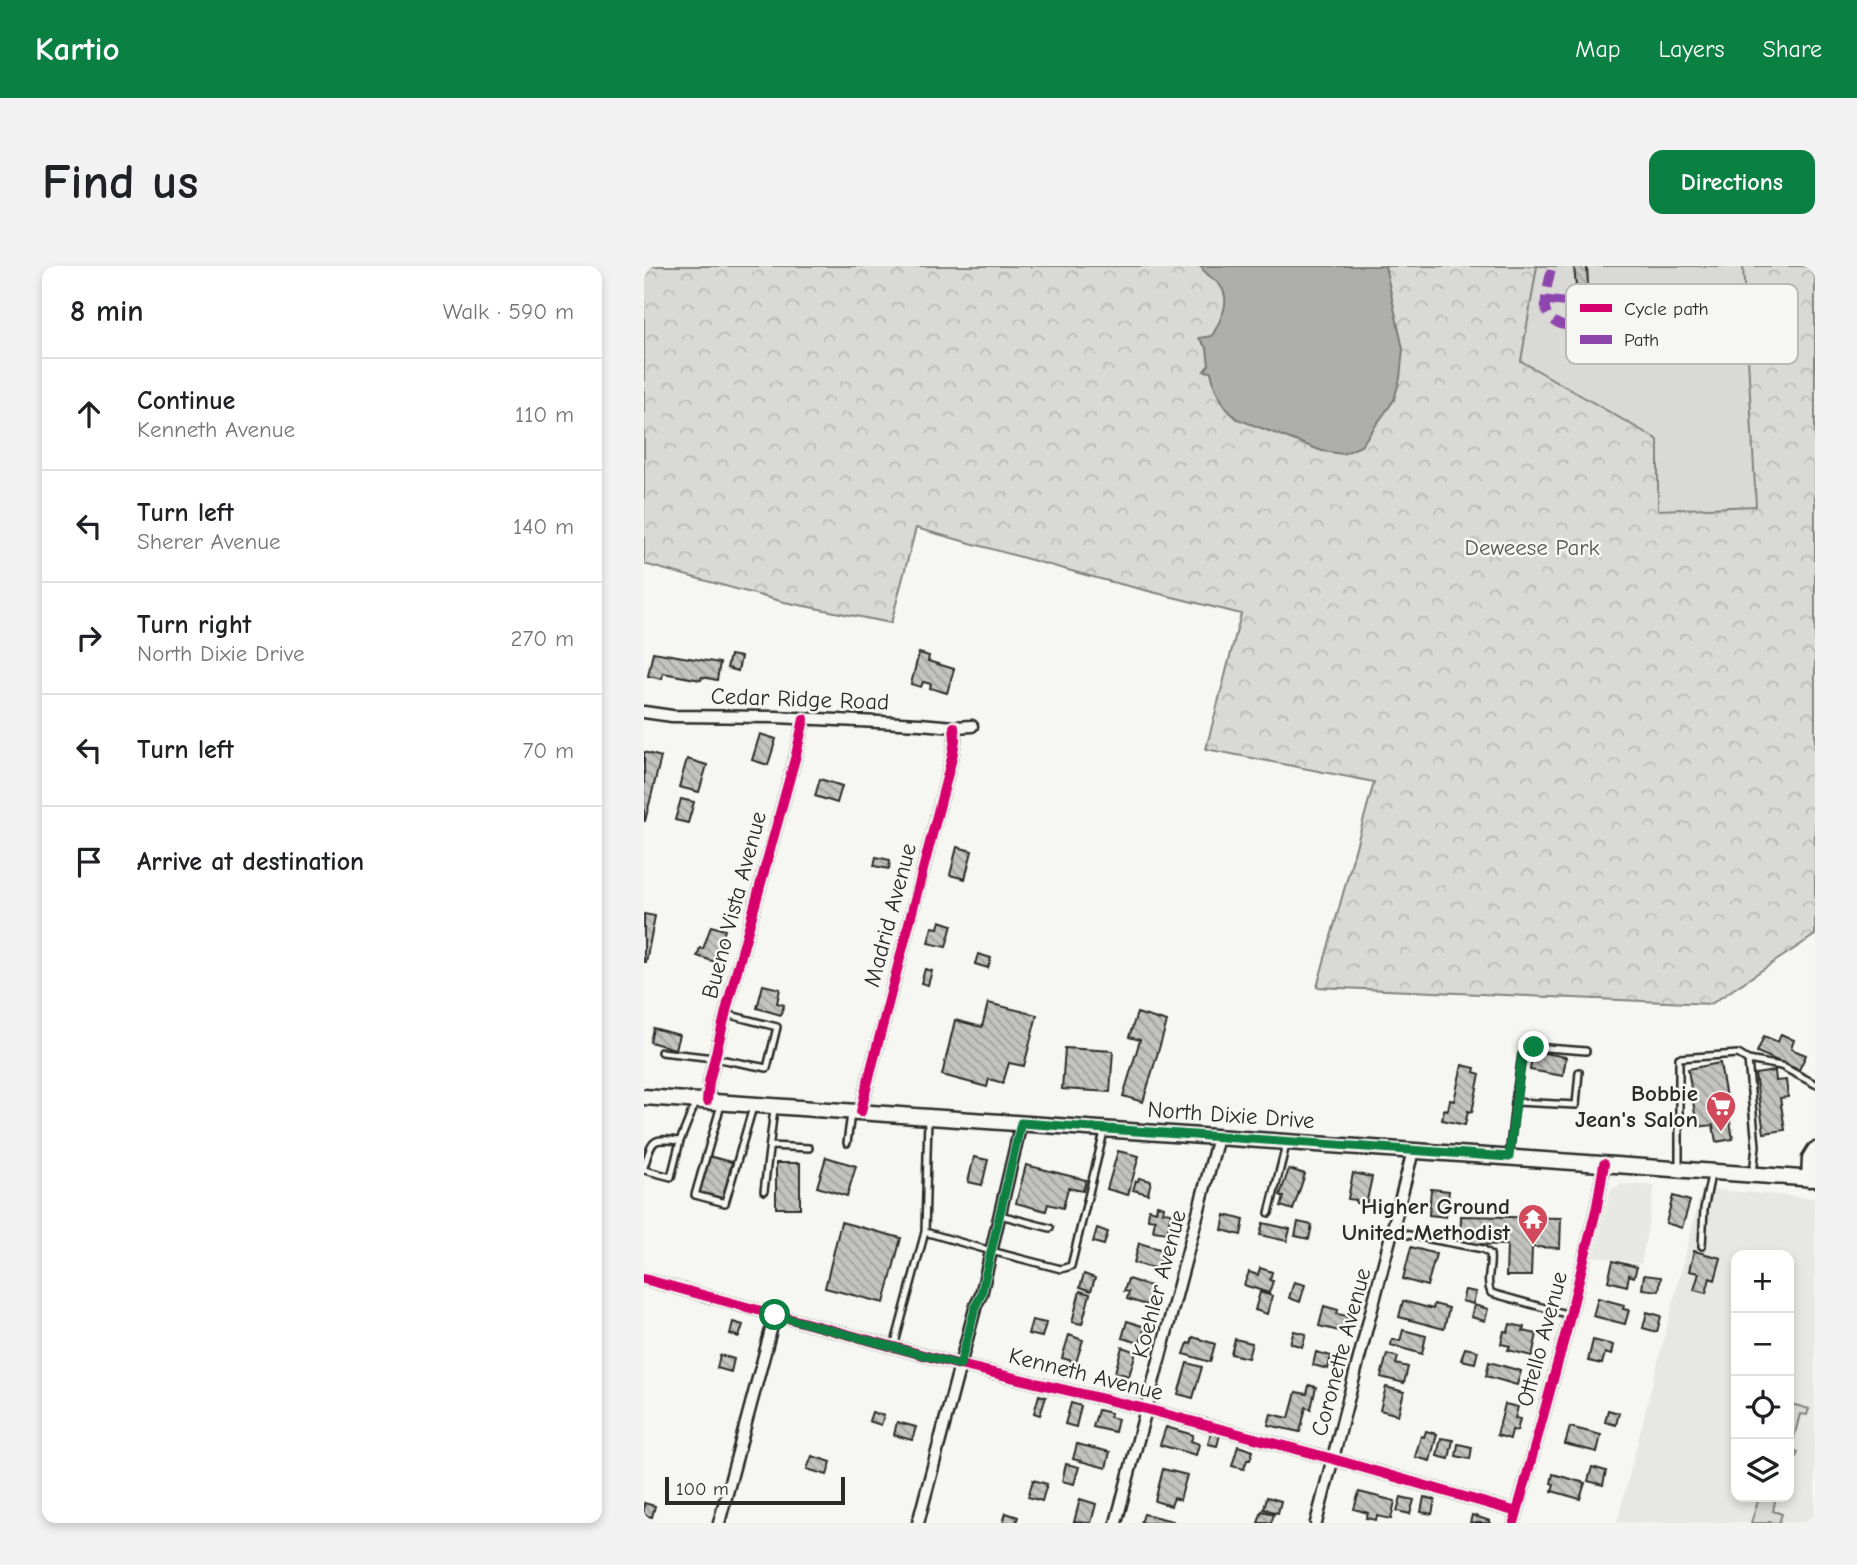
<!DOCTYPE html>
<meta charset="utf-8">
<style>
body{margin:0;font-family:"Comic Neue",sans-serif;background:#f2f2f2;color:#202124}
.controls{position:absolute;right:21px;bottom:21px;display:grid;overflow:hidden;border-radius:14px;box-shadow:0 4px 10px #0003}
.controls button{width:63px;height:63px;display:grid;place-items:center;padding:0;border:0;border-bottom:2px solid #e0e0e0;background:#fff;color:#202124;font:35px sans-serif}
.scale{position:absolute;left:21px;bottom:18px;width:180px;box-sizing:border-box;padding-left:7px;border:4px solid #2b2b2b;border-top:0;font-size:19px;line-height:24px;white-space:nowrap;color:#2b2b2b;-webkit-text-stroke:5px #f6f6f2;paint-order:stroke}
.stop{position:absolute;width:21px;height:21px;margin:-16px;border:5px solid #0b8043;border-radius:50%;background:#fff}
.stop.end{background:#0b8043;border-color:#fff;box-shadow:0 2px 7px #0008}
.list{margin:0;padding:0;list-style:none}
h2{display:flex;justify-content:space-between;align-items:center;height:91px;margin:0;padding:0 28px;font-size:30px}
h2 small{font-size:23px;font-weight:400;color:#757577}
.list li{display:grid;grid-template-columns:46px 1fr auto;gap:21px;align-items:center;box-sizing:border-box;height:112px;padding:0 28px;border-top:2px solid #e0e0e0}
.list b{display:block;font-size:26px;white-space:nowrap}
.list p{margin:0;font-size:23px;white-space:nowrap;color:#757577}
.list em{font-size:23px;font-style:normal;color:#757577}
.icon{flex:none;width:38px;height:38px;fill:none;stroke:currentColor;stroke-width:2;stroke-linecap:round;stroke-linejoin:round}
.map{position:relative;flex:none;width:1171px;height:1257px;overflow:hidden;border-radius:14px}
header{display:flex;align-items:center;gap:42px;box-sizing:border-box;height:98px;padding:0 35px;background:#0b8043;color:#fff}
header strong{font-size:33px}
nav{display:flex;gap:38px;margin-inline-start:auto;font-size:24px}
.intro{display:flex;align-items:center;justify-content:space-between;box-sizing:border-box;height:168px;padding:0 42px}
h1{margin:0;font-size:49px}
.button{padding:18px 32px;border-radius:14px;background:#0b8043;color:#fff;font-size:24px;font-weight:700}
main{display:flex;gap:42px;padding:0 42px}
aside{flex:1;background:#fff;border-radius:14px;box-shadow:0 4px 10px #0003}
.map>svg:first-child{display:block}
.built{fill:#e7e7e3;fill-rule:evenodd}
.park{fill:url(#park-crowns);stroke:#828280;stroke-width:2}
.garden{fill:#d9d9d5;stroke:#828280;stroke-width:2}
.water{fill:#aeaeab;stroke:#7a7a78;stroke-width:2}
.building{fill:url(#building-back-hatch);stroke:#2b2b2b;stroke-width:2}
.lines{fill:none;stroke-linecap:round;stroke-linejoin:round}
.lane-casing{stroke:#2b2b2b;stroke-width:10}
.street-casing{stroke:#2b2b2b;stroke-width:15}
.secondary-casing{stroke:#2b2b2b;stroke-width:19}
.lane{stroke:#f6f6f2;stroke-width:5}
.street{stroke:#f6f6f2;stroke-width:10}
.secondary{stroke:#f6f6f2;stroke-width:14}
.quiet{stroke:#8e44ad;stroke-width:9;stroke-dasharray:18 9;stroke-linecap:butt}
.cycleway-casing{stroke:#f6f6f2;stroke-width:15}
.cycleway{stroke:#d6006c;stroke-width:10}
.route{stroke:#0b8043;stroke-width:9}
.labels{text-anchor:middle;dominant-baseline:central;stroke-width:5;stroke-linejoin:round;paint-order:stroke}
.park-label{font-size:23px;fill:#565656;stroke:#f6f6f2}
.street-label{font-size:23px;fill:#2b2b2b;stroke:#f6f6f2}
.poi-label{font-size:23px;font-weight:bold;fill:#2b2b2b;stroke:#f6f6f2;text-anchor:end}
.key{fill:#f6f6f2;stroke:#b9b9b6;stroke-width:2}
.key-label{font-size:19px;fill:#2b2b2b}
</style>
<header>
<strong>Kartio</strong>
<nav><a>Map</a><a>Layers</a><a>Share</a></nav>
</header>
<div class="intro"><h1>Find us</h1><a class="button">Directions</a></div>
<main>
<aside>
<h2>8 min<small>Walk · 590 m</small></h2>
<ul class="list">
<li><svg class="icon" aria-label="ahead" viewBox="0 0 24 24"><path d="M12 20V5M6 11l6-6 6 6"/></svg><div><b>Continue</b><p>Kenneth Avenue</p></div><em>110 m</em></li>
<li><svg class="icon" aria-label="left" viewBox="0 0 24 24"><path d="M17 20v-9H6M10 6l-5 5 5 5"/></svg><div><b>Turn left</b><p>Sherer Avenue</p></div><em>140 m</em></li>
<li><svg class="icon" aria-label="right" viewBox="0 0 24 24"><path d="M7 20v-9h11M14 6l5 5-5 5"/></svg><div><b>Turn right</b><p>North Dixie Drive</p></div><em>270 m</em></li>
<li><svg class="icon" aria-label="left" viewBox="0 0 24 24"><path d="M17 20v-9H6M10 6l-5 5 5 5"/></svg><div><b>Turn left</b></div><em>70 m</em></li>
<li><svg class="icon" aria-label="arrive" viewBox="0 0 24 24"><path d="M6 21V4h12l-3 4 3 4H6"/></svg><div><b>Arrive at destination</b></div></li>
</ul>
</aside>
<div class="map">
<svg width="1171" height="1257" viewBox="0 0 1171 1257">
<defs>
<pattern id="park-crowns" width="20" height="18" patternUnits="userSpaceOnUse" patternTransform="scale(1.75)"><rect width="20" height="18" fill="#d9d9d5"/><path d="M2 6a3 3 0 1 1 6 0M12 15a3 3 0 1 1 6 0" fill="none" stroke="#babab7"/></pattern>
<pattern id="building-back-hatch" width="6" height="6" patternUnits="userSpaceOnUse" patternTransform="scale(1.75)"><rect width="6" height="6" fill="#c3c3c0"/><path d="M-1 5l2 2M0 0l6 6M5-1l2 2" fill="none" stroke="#9f9f9c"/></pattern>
</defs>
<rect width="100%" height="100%" fill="#f6f6f2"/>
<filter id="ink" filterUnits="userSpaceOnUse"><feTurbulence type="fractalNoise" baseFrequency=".0143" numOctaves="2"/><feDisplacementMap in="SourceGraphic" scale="14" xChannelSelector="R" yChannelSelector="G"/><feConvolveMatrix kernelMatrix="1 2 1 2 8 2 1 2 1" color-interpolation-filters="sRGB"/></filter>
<g filter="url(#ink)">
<path class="built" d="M986 918 1011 920 997 998 950 990 965 930 968 923 976 919Z
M1058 923 1171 932V1257H973ZM1092 989H1145V1231H1092Z"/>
<path class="park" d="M0 0H1171V669L1067 738 673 721 730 516 562 483 597 348 460 314 272 262 247 357 140 336 0 298Z"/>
<path class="garden" d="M893 0H1099L1112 240 1014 244V174L877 95Z
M1151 1139 1165 1143 1163 1149 1156 1148 1147 1183 1154 1186 1152 1191 1145 1190V1141Z
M1103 1231H1132L1129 1245 1138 1248 1135 1257 1125 1256V1257H1107L1114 1235Z"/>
<path class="water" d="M556 0H741L759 83 756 112 750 134 717 180 699 188 678 185 593 153 581 141 571 122 567 106 560 105 565 99 563 83 555 72 568 70C577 53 590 32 573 16 566 11 561 7 556 0Z"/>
<path class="building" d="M930 0H943L944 19 932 21Z
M9 386 76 397 73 414 58 411 57 414 19 407 18 413 4 410Z
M275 387 285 390 284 395 310 403 303 427 286 422 287 418 279 416 277 421 267 418Z
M86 389 97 391 94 405 83 402Z
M116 468 132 473 124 499 108 494Z
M0 486 17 491 1 555H0Z
M43 493 63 499 55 526 35 521Z
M176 513 198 520 193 537 171 530Z
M37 533 50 536 44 557 31 554Z
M313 581 328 585 321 613 306 609Z
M232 591 246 594 245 603 230 600Z
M0 648 11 650 2 696H0Z
M296 655 308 659 302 681 284 677 288 661 294 662Z
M67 660 81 664 71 696 53 690 56 682 59 683Z
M334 688 347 692 344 702 331 698Z
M281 703 288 705 284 719 277 717Z
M119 719 136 723 133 737 140 739 137 749 113 742Z
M344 737 393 749 380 800 365 797 359 817 345 813 343 821 298 809 311 754 338 761Z
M493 747 523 756 499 836 479 830 496 774 485 771Z
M9 762 35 769 31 783 6 776Z
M1137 768 1150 774 1147 783 1162 789 1155 804 1113 786 1120 770 1134 776Z
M421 782 469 785 466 826 418 823Z
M889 785 922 791 919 810 886 804Z
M1076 797 1089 873 1072 876 1069 859 1053 861 1044 803Z
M818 799 831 802 830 806 836 808 828 846 824 845 821 859 798 854 800 843 804 844 806 834 810 835Z
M1131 805 1132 815 1142 814 1144 831 1136 832 1141 864 1120 867 1111 808Z
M474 885 495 890 484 929 463 923Z
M64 890 88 896 79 932 54 926Z
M182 891 212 900 203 930 173 921Z
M330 891 344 894 338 919 324 916Z
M132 897H156V942H132Z
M382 899 442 914 439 925 424 922 419 942 404 938 402 945 372 937Z
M645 903 661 908 649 944 637 940 640 931 636 929Z
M709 907 728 911 722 939 712 937V934L704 933Z
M495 912 507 915 504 928 489 924 492 915H494Z
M787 923 805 925 802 951 785 949Z
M1029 930 1046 935 1038 962 1022 957Z
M513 939 520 941 519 946 527 947 523 967 509 965 511 954 504 953 505 943 512 945Z
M581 949 600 954 597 969 578 964Z
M817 950 917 952 916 982 888 981 887 1010H862L863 979 816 978Z
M197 956 257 972 240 1037 181 1022Z
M654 956 668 959 665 973 651 970Z
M619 957 646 963 643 975 616 969Z
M453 962 464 966 460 979 449 976Z
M495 977 519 984 514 1003 490 997Z
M767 981 792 988 783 1020 759 1013Z
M1050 985 1077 992 1071 1014 1066 1012 1062 1027 1050 1024 1055 1007 1045 1005Z
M969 995 993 1001 990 1011 985 1009 983 1020 964 1015Z
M616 1002 628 1006 626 1014 629 1015 625 1027 600 1019 605 1006 614 1009Z
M440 1008 451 1012 447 1025 436 1021Z
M1000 1009 1017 1011 1015 1025 998 1023Z
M484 1013 509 1021 503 1039 483 1033 485 1026 480 1025Z
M650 1016 661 1019 656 1036 645 1032Z
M821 1024 832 1026 829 1038 818 1035Z
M436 1025 446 1028 438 1058 428 1056Z
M616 1026 628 1030 623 1048 611 1044Z
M954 1032 980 1039 979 1043 985 1044 981 1058 949 1050Z
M759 1035 789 1043 790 1038 805 1042 800 1063 755 1051Z
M830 1039 844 1043 841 1055 827 1051Z
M680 1040 694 1044 693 1048 703 1050 699 1066 675 1060Z
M1003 1046 1017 1050 1013 1066 999 1062Z
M388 1054 402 1057 398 1071 384 1068Z
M483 1055 501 1061 496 1077 478 1072Z
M89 1056 99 1059 95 1071 86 1068Z
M866 1058 880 1061 879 1065 893 1068 888 1090 864 1084 866 1080 857 1078 860 1065 864 1066Z
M759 1064 782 1070 778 1088 747 1079 748 1073 756 1075Z
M650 1065 662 1068 658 1081 646 1077Z
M425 1069 439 1074 432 1096 418 1092Z
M549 1071 571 1078 566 1096 540 1088 544 1077 547 1078Z
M591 1073 608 1077 604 1092 587 1088Z
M949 1074 969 1079 967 1089 961 1087 958 1098 944 1095Z
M478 1081 492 1086 485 1110 471 1106Z
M821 1082 834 1085 831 1097 817 1094Z
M672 1086 687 1090 684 1103 669 1099Z
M743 1088 754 1091 752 1098 764 1101 760 1117 737 1111Z
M76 1089 90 1093 87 1106 73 1102Z
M845 1096 877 1105 873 1119 842 1110Z
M543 1097 558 1101 549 1132 534 1128Z
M665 1119 672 1121 667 1143 662 1141 656 1166 624 1159 627 1148 645 1152 652 1126 663 1128Z
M742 1121 760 1126 754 1149 736 1144Z
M395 1129 402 1131 396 1149 390 1147Z
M427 1137 437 1140 432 1161 421 1158Z
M861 1138 874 1141 871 1152 876 1153 873 1165 868 1164 866 1173 853 1169Z
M454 1144 467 1147 466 1151 474 1153 471 1166 449 1161Z
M964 1144 975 1147 972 1159 961 1156Z
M228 1146 240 1150 237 1159 225 1155Z
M253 1156 272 1161 268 1174 250 1169Z
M522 1161 549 1169 547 1175 555 1178 552 1189 516 1179Z
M926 1161 957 1169 953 1186 921 1178Z
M782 1165 793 1168 786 1195 771 1191 777 1170 780 1171Z
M567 1166 576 1169 573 1180 564 1178Z
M797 1172 809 1174 805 1193 793 1190Z
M433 1178 466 1186 462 1202 429 1193Z
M814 1178 828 1181 826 1193 812 1190Z
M594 1180 609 1185 606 1194H603L600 1203 588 1200Z
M168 1190 187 1196 183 1209 163 1203Z
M422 1198 435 1201 430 1218 418 1215Z
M948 1201 962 1205 959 1219 944 1215Z
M519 1203 543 1209 536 1234 530 1232 527 1240 511 1235Z
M909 1208 941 1217 936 1233 908 1225 910 1218 907 1217Z
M389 1214 403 1218 398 1235 384 1231Z
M715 1226 751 1235 747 1253 733 1250 732 1254 722 1252 724 1247 710 1243Z
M623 1231 637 1235 634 1247 620 1243Z
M757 1231 770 1234 766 1248 753 1245Z
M780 1231 791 1234 788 1248 777 1246Z
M436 1233 452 1238 447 1257 430 1256Z
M0 1237 11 1240 8 1251 0 1249Z
M618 1245 630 1248 627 1257H614Z
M362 1247 374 1251 372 1257H359Z
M500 1248 529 1255V1257H497Z
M828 1249 846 1255V1257H826Z"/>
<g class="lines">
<g class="lane-casing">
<path id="lane" d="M17 786 70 792 123 802 133 761 82 748
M871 836 878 789 882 784 890 781 942 785
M77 839 51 929 81 937 109 841
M284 852 281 966 347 985 417 1003 427 1000 460 866
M203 877 207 848
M126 880 165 882
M865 891 871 836 932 839 935 806
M0 901C9 873 7 872 36 875
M1035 903V792L1094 788 1104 794
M0 904 27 911 36 875 51 838
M1109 908 1112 880 1104 794 1137 800 1171 818
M120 925 130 843
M625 947 642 879
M356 949 406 962
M749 966 839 983 846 988C848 1002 841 1014 847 1027L926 1049
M1058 980 1060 943 1067 909
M250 1081 281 966"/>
</g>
<g class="street-casing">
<path id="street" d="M0 446 28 450 132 451 276 458 310 461 328 460
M63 835 65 816 84 737 152 489 160 453
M217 846 223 819 308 492 311 474 310 461
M0 1013 316 1099 502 1143 689 1193 873 1246
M75 1257 131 1049
M274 1257 332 1039 337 1029 377 857
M472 1257 574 871
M672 1257 769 885
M870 1257 922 1066 953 940 960 898"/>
</g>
<g class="secondary-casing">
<path id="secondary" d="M0 831 1171 913
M1165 913 1166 892 1171 884"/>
</g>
<use href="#lane" class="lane"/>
<use href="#street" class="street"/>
<use href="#secondary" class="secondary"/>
<path class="quiet" d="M902 34 943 39 948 43C954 68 906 65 902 44 899 33 906 11 908 0"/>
<g class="cycleway-casing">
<path id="cycleway" d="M63 835 65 816 84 737 152 489 160 453
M217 846 223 819 308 492 311 474 310 461
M0 1013 316 1099 502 1143 689 1193 873 1246
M870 1257 922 1066 953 940 960 898"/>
</g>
<use href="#cycleway" class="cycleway"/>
</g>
</g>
<g class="lines" filter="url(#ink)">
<path class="route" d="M131 1049 316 1099 332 1039 337 1029 377 857 865 891 878 789 882 784 890 781"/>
</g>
<defs>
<g id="supermarket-pin" transform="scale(1.575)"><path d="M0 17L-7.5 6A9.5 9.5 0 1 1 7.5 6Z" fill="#d1495b" stroke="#f6f6f2"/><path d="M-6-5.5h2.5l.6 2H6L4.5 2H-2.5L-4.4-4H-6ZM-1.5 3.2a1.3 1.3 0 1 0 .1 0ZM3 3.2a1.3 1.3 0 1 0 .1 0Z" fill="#fff"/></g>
<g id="temple-pin" transform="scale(1.575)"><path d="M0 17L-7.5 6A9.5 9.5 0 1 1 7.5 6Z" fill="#d1495b" stroke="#f6f6f2"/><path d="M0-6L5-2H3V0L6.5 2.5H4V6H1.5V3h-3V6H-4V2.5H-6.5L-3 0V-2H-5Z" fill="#fff"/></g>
</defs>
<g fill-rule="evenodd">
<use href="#supermarket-pin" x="1077" y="840"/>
<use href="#temple-pin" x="889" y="953"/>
</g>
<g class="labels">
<g class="park-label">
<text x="888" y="281">Deweese Park</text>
</g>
<g class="street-label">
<text transform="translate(156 433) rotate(2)">Cedar Ridge Road</text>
<text transform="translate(90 639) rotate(-75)">Bueno Vista Avenue</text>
<text transform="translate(246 649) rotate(-75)">Madrid Avenue</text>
<text transform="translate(587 849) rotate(4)">North Dixie Drive</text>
<text transform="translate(515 1018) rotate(-75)">Koehler Avenue</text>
<text transform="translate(898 1073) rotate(-75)">Ottello Avenue</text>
<text transform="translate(697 1086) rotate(-75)">Coronette Avenue</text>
<text transform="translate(442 1108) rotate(14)">Kenneth Avenue</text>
</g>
<g class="poi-label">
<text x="1054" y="827">Bobbie<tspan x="1054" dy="26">Jean's Salon</tspan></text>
<text x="866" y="940">Higher Ground<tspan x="866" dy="26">United Methodist</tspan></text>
</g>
</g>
<rect x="922" y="18" width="232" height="80" rx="10" class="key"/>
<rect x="936" y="38" width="32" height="8" fill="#d6006c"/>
<rect x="936" y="69" width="32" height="9" fill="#8e44ad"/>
<g class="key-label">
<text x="980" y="49">Cycle path</text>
<text x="980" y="80">Path</text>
</g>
</svg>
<div class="controls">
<button>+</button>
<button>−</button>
<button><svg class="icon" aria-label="locate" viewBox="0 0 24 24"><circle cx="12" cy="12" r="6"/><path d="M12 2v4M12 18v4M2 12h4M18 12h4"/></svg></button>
<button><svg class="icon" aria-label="layers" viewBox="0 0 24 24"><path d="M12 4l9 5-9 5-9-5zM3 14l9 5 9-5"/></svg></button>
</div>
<div class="scale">100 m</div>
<div class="stop" style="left:131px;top:1049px"></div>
<div class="stop end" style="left:890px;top:781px"></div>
</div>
</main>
